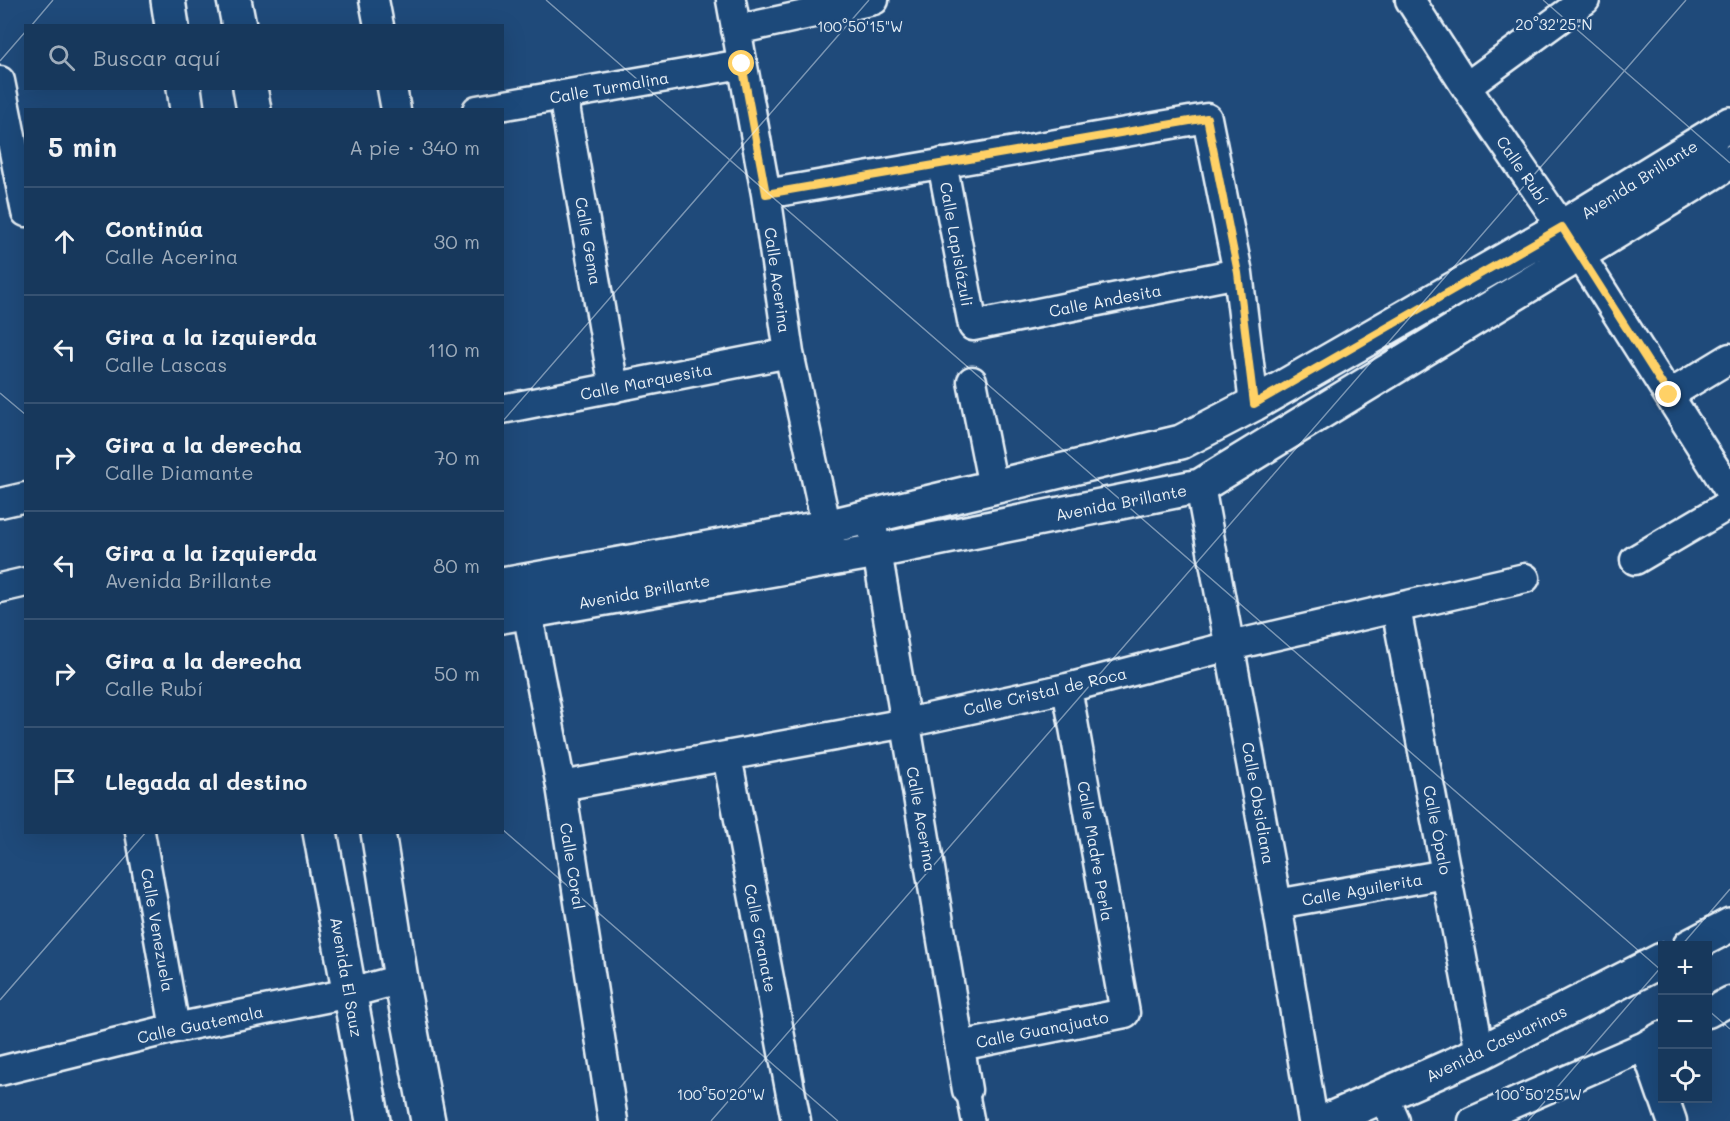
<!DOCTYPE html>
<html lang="es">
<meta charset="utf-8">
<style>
body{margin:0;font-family:Mali,sans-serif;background:#244365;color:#f1f3f6}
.controls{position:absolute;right:18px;bottom:18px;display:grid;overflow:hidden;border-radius:0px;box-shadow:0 6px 24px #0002}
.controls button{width:54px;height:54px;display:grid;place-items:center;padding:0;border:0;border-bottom:2px solid #365272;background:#17385c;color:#f1f3f6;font:30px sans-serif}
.stop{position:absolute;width:18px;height:18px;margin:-14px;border:4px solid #ffd166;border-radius:50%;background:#fff}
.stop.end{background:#ffd166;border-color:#fff;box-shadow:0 2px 6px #0008}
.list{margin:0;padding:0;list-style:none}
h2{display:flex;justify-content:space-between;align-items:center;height:78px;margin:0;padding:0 24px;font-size:26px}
h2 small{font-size:20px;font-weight:400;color:#9eacbb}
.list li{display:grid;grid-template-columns:39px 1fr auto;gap:18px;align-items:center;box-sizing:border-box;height:108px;padding:0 24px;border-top:2px solid #365272}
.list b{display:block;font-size:22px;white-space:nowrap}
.list p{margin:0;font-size:20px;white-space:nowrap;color:#9eacbb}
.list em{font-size:20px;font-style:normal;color:#9eacbb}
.icon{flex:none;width:33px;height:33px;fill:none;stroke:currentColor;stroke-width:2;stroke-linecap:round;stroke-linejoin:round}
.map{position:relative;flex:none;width:1730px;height:1121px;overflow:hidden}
.search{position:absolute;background:#17385c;box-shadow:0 6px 24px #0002;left:24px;top:24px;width:480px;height:66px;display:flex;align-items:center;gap:15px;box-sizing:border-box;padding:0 21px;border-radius:0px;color:#9eacbb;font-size:22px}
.panel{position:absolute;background:#17385c;box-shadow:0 6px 24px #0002;left:24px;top:108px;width:480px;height:726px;border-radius:0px}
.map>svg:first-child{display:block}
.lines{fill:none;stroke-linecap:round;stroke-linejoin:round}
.pedestrian-casing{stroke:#e8f1f8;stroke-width:26}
.minor-casing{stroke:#e8f1f8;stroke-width:33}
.tertiary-casing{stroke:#e8f1f8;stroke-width:38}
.secondary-casing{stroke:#e8f1f8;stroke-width:38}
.primary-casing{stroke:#e8f1f8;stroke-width:38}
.pedestrian{stroke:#1f4a7a;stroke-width:21}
.minor{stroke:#1f4a7a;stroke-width:28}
.tertiary{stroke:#1f4a7a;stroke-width:33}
.secondary{stroke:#1f4a7a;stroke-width:33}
.primary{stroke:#1f4a7a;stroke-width:33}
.route{stroke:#ffd166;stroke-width:8}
.ticks{fill:none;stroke:#e8f1f8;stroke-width:1.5;stroke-opacity:0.45}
.labels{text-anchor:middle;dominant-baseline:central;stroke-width:5;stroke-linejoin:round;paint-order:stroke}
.street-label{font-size:16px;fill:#e8f1f8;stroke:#1f4a7a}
.ticks-label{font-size:15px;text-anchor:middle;fill:#e8f1f8;stroke:#1f4a7a;stroke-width:5;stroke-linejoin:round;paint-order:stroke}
</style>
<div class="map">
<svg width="1730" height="1121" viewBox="0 0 1730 1121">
<rect width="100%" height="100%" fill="#1f4a7a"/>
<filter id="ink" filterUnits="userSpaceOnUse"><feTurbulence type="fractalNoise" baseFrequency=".0167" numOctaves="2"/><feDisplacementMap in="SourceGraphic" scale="12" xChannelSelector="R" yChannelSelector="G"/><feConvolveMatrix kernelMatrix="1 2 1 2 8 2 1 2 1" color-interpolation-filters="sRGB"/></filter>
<g filter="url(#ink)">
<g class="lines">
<g class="pedestrian-casing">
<path id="pedestrian" d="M967 1090 973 1121"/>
</g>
<g class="minor-casing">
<path id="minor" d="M374 0 379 26
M731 0 766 194 789 353 831 547
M1410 0 1466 87 1562 227 1730 492
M736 30 874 0
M0 81 26 212
M1466 87 1585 0
M392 88 396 110
M563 95 614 388
M477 110 742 64
M942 163 973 326 1238 273
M766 194 1207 118 1238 273 1254 404
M972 381 993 487
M1669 395 1730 358
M502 409 789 353
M1200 486 1277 904 1313 1121
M0 503 26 497
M870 516 877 551 967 1090
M1635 560 1730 504
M0 588 26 582
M527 590V611L561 786 613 1121
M1396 608 1480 1053
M727 756 796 1121
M561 786 906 723 1067 688 1230 646 1525 578
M140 832 175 1028
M1277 904 1446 874
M1708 1013 1730 1001
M960 1046 1125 1013 1067 688
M1645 1046 1662 1095
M0 1071 175 1028 350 993 401 979
M1384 1096 1395 1121
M1664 1098 1672 1121
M1473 1121 1645 1046 1662 1036"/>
</g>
<g class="tertiary-casing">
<path id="tertiary" d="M1690 946 1730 925
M1326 1121 1480 1053 1662 960"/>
</g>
<g class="secondary-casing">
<path id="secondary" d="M502 585 826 527 1181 442 1254 404 1562 227 1730 124
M502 616 877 551 1200 486 1730 162"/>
</g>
<g class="primary-casing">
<path id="primary" d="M168 0 172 26
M234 0 239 26
M184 88 187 110
M250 88 254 110
M320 832 373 1121
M378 832 401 979 428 1121"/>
</g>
<use href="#pedestrian" class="pedestrian"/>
<use href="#minor" class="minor"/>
<use href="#tertiary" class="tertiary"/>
<use href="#secondary" class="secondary"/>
<use href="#primary" class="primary"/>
</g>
</g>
<g class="lines" filter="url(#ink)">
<path class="route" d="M742 64 766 194 1207 118 1238 273 1254 404 1562 227 1669 395"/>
</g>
<path class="ticks" d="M546 0 1662 971M1543 0 1730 163M31 26 53 0M0 61 26 31M0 393 26 415M502 422 869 0M502 829 838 1121M1681 946 1730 889M0 1000 146 832M1708 1010 1730 1029M711 1121 1686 0M1528 1121 1662 966"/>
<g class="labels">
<g class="street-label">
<text transform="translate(609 87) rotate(-10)">Calle Turmalina</text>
<text transform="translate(1523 170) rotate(56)">Calle Rubí</text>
<text transform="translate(1639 179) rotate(-32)">Avenida Brillante</text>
<text transform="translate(589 241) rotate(80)">Calle Gema</text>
<text transform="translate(957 244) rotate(80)">Calle Lapislázuli</text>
<text transform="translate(778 280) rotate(82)">Calle Acerina</text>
<text transform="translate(1105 300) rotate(-11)">Calle Andesita</text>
<text transform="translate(646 381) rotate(-11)">Calle Marquesita</text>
<text transform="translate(1121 502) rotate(-11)">Avenida Brillante</text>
<text transform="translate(644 591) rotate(-10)">Avenida Brillante</text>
<text transform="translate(1045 691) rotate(-13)">Calle Cristal de Roca</text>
<text transform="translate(1259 803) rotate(80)">Calle Obsidiana</text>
<text transform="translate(922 819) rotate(80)">Calle Acerina</text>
<text transform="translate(1438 830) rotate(79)">Calle Ópalo</text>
<text transform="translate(1096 851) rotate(80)">Calle Madre Perla</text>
<text transform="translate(573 866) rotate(81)">Calle Coral</text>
<text transform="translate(1362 889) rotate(-10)">Calle Aguilerita</text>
<text transform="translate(158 930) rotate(80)">Calle Venezuela</text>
<text transform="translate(761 938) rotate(79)">Calle Granate</text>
<text transform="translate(347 977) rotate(80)">Avenida El Sauz</text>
<text transform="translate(200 1024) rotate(-12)">Calle Guatemala</text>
<text transform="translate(1042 1029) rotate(-11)">Calle Guanajuato</text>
<text transform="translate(1496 1043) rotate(-26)">Avenida Casuarinas</text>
</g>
</g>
<g class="ticks-label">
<text x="1554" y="30">20°32'25"N</text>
<text x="860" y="32">100°50'15"W</text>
<text x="721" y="1100">100°50'20"W</text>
<text x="1538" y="1100">100°50'25"W</text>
</g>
</svg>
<div class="controls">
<button>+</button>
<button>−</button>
<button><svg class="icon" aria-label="locate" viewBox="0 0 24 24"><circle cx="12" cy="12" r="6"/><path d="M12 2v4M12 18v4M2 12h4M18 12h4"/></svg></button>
</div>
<div class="stop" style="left:742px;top:64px"></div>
<div class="stop end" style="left:1669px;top:395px"></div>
<div class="search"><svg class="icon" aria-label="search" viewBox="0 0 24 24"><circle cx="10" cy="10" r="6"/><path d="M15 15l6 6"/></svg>Buscar aquí</div>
<section class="panel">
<h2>5 min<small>A pie · 340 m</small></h2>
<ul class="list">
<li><svg class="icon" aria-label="ahead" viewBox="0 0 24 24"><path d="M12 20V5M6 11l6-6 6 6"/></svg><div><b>Continúa</b><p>Calle Acerina</p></div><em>30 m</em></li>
<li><svg class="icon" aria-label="left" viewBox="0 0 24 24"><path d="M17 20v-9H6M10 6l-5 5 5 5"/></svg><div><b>Gira a la izquierda</b><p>Calle Lascas</p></div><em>110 m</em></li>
<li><svg class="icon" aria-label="right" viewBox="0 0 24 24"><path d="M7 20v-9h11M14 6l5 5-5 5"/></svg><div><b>Gira a la derecha</b><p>Calle Diamante</p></div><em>70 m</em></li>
<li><svg class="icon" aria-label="left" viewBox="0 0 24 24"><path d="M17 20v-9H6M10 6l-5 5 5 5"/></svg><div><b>Gira a la izquierda</b><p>Avenida Brillante</p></div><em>80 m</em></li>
<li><svg class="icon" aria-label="right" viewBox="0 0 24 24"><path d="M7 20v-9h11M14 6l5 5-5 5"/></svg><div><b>Gira a la derecha</b><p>Calle Rubí</p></div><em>50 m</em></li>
<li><svg class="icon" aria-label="arrive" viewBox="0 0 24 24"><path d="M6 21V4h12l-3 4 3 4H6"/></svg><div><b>Llegada al destino</b></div></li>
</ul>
</section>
</div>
